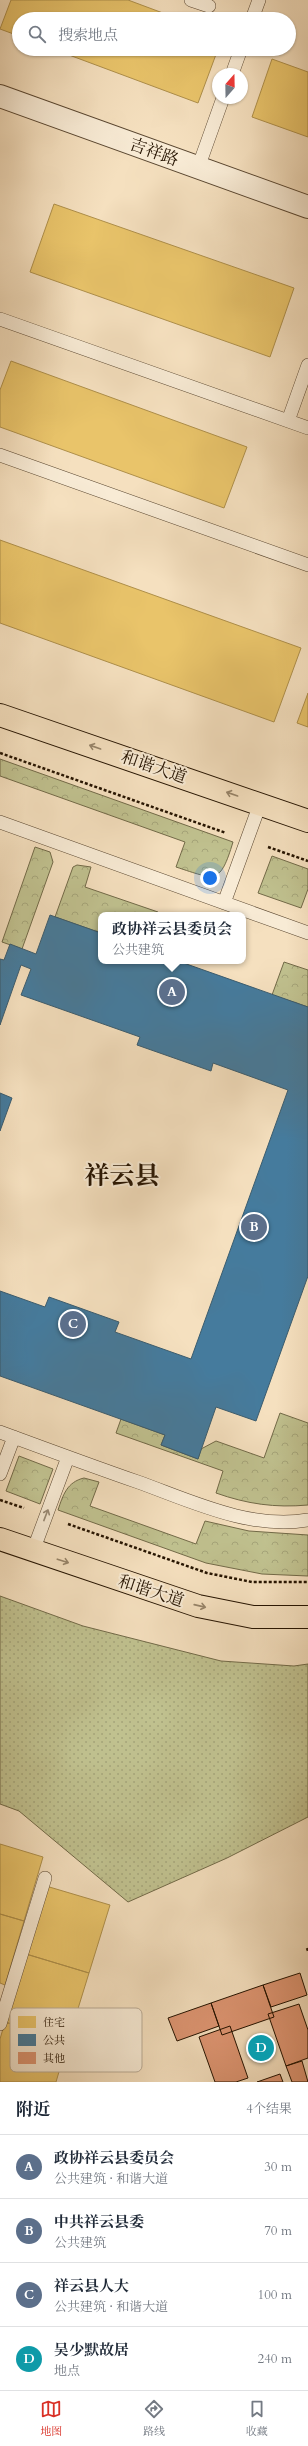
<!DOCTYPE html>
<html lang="zh">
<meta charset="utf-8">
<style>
body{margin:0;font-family:Cardo,"Noto Serif SC",serif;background:#f6f6f7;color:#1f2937}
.compass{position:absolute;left:212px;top:68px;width:36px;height:36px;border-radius:50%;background:#fff;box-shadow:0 1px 3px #0004;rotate:20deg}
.you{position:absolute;left:210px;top:878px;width:14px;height:14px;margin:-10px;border:3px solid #fff;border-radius:50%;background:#1a73e8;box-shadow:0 0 0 6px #1a73e833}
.badge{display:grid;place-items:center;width:26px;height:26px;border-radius:50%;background:#d93025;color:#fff;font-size:13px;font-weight:700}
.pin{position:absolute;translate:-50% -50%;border:2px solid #fff;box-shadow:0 1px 4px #0006}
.popup{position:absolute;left:98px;top:912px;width:148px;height:52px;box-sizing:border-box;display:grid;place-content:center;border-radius:8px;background:#fff;filter:drop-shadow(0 1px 3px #0005);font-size:13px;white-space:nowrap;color:#747a83}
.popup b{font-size:15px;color:#1f2937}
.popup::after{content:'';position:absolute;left:50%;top:100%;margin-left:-8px;border:8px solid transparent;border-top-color:#fff}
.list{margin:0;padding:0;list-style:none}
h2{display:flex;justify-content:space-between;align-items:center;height:52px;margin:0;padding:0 16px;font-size:17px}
h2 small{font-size:13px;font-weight:400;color:#747a83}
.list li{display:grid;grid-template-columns:26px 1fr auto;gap:12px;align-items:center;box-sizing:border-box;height:64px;padding:0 16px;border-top:1px solid #e0e1e3}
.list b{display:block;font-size:15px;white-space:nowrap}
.list p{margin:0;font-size:13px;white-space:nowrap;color:#747a83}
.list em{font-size:13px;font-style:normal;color:#747a83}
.icon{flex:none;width:22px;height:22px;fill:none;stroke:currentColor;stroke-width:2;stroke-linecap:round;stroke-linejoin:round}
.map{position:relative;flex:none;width:308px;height:2082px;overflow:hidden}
.search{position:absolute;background:#fff;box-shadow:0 1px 3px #0004;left:12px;right:12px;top:12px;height:44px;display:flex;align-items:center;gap:10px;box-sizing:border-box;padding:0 14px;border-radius:22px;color:#747a83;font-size:15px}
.sheet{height:308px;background:#fff}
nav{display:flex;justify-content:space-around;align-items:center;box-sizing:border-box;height:56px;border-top:1px solid #e0e1e3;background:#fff;font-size:11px;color:#747a83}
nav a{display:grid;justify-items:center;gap:2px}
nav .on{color:#d93025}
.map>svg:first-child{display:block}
.grass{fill:url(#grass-dots);stroke:#726a48}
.forest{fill:url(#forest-crowns);stroke:#726a48}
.homes{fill:#e9c46a;stroke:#ae8f4a}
.public{fill:#457b9d;stroke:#3b5c6e}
.building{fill:#dd9572;stroke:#251300}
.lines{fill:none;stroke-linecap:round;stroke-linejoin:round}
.service-casing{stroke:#594630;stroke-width:14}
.minor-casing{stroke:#594630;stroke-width:24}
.primary-casing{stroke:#251300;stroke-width:24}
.path{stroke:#251300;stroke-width:2.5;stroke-dasharray:3 2;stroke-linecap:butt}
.service{stroke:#f8ebd5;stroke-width:13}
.minor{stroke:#f8ebd5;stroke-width:22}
.primary{stroke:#f5e0bf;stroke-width:22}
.oneway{stroke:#978469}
.oneway2{stroke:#998a75}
.labels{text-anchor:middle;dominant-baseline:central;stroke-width:4;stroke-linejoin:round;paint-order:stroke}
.street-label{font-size:17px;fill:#251300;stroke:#f8ebd5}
.town-label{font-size:25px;font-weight:bold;fill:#251300;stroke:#f8ebd5}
.key{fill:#f8ebd5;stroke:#b9aa95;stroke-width:1}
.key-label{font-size:11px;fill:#251300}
</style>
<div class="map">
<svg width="308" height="2082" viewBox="0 0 308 2082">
<defs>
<pattern id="grass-dots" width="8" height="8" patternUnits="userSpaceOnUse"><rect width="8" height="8" fill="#c0c18f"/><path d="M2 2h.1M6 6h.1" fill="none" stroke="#a5a57a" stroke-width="1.8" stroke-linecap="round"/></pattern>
<pattern id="forest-crowns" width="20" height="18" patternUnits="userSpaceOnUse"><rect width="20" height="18" fill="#c0c18f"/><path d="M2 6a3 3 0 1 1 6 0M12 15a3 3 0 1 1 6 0" fill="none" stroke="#a5a57a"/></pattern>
</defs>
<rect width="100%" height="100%" fill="#f5e0bf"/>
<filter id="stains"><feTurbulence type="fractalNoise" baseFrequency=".005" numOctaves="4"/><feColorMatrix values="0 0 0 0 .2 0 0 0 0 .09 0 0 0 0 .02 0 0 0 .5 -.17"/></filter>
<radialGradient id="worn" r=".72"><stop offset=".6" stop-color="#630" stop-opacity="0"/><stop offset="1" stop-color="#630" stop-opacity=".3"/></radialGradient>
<path class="grass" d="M0 1596 83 1626 221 1661 294 1666 308 1664V1817L227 1858 128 1902 19 1811 0 1804Z"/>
<path class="forest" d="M0 759 233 842C220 885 216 880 176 867L185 842 0 776Z
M35 847 50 852 53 862 22 949 2 942Z
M272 856 308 869V889L301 908 258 893Z
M77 865 91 867 85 887 158 912 157 915H101V933L55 917 73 867Z
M284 962 308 970V1007L272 995Z
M280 1413 308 1423V1505C275 1508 247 1504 216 1493L223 1471 116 1433 121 1419 165 1435 161 1445 198 1459 201 1449 216 1441 264 1458Z
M19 1456 53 1469 40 1504 6 1491Z
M84 1478 99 1482 90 1506 196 1544 205 1521 249 1531 308 1535V1576L262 1574 206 1563 58 1510C63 1495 67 1482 84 1478Z"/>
<path class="homes" d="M11 0H128L179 19H19V36L0 29Z
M53 49H218L198 103Z
M272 59 308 72V137L252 117Z
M54 204 294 288 270 357 30 272Z
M11 361 247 447 224 508 0 427V390Z
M0 540 301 648 274 722 0 623Z
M308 693V727L297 723Z
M0 1844 43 1857 24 1921 0 1914Z
M46 1886 110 1905 89 1973 26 1954Z
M0 1914 24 1921 5 1985 0 1983Z
M26 1954 89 1973 68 2041 5 2022Z
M5 2022 68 2041 56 2082H0V2039Z"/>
<path class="public" d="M50 915 101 933V961H178L308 1007V1276L256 1421 216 1407 198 1459 161 1445 165 1435 0 1376V1291L45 1307 49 1297 119 1322 115 1332 191 1359 288 1090 213 1063 211 1071 137 1045 140 1037 21 995 31 969 21 965 0 1025V959L4 960 10 944 36 954Z
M0 1093 12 1098 0 1131Z"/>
<path class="building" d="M300 1973 307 1995 271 2007 263 1985Z
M263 1985 274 2017 222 2035 211 2003Z
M211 2003 219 2026 177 2041 168 2018Z
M299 2004 308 2030V2058L286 2066 268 2014Z
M230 2026 248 2078 236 2082H215L199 2037Z
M302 2061 308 2082H292L286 2066Z
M280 2074 283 2082H257Z"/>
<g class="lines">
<g class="service-casing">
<path id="service" d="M191 0 209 6
M252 19 259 0
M232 74 241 49
M198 168 223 98
M0 319 308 428
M288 421 308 365
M0 455 308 565
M0 822 308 933
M224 903 260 804
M0 1432C46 1449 92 1466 138 1482 191 1501 250 1530 308 1520
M0 1474 14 1437
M33 1551 68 1457
M0 2024 45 1878"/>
</g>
<g class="minor-casing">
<path id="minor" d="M0 96 308 207"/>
</g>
<g class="primary-casing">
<path id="primary" d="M0 715 308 821
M0 1539 198 1606 253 1617H308"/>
</g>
<path class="path" d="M0 753 226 833
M268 847 308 861
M0 1500 24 1508
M68 1524 207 1573 252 1582H308
M307 1948 308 1951"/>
<use href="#service" class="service"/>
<use href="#minor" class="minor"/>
<use href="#primary" class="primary"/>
</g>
<defs><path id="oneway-shaft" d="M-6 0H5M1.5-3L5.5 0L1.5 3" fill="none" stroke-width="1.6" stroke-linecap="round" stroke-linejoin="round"/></defs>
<g class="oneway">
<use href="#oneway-shaft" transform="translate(95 747) rotate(-161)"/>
<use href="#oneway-shaft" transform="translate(232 794) rotate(-161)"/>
<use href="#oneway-shaft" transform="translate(63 1561) rotate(18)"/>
<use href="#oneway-shaft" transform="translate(200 1606) rotate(13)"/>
</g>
<use class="oneway2" href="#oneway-shaft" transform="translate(46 1515) rotate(-69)"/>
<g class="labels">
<g class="street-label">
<text transform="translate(154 152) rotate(20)">吉祥路</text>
<text transform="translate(154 767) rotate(19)">和谐大道</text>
<text transform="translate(151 1591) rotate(18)">和谐大道</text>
</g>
<g class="town-label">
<text x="122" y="1176">祥云县</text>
</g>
</g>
<rect x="10" y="2008" width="132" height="64" rx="6" class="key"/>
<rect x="18" y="2016" width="18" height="12" fill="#e9c46a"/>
<rect x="18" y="2034" width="18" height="12" fill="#457b9d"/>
<rect x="18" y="2052" width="18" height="12" fill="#dd9572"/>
<g class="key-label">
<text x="43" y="2026">住宅</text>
<text x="43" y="2044">公共</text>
<text x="43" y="2062">其他</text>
</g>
<rect width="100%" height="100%" filter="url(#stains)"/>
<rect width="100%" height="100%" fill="url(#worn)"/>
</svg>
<svg class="compass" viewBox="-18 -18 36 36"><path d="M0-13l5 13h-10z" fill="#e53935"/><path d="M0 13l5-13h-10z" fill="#747a83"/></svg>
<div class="you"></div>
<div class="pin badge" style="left:172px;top:992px;background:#5c6f8a">A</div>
<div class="popup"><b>政协祥云县委员会</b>公共建筑</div>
<div class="pin badge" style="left:254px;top:1227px;background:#5c6f8a">B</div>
<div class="pin badge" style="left:73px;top:1324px;background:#5c6f8a">C</div>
<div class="pin badge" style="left:261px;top:2048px;background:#0f9aa8">D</div>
<div class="search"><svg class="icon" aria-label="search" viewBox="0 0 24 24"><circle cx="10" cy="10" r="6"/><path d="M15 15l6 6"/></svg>搜索地点</div>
</div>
<section class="sheet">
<h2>附近<small>4个结果</small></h2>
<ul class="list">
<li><span class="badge" style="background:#5c6f8a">A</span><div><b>政协祥云县委员会</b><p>公共建筑 · 和谐大道</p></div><em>30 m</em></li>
<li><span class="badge" style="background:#5c6f8a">B</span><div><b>中共祥云县委</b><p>公共建筑</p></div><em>70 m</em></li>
<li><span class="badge" style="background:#5c6f8a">C</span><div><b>祥云县人大</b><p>公共建筑 · 和谐大道</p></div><em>100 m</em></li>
<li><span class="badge" style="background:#0f9aa8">D</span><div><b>吴少默故居</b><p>地点</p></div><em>240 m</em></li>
</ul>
</section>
<nav>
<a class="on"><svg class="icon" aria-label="map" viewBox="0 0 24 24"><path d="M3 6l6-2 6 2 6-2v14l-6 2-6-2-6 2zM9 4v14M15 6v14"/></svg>地图</a>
<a><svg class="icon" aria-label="directions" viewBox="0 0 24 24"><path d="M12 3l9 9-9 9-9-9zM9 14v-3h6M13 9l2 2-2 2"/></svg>路线</a>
<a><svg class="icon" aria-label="saved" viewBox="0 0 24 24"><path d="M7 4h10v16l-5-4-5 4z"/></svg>收藏</a>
</nav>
